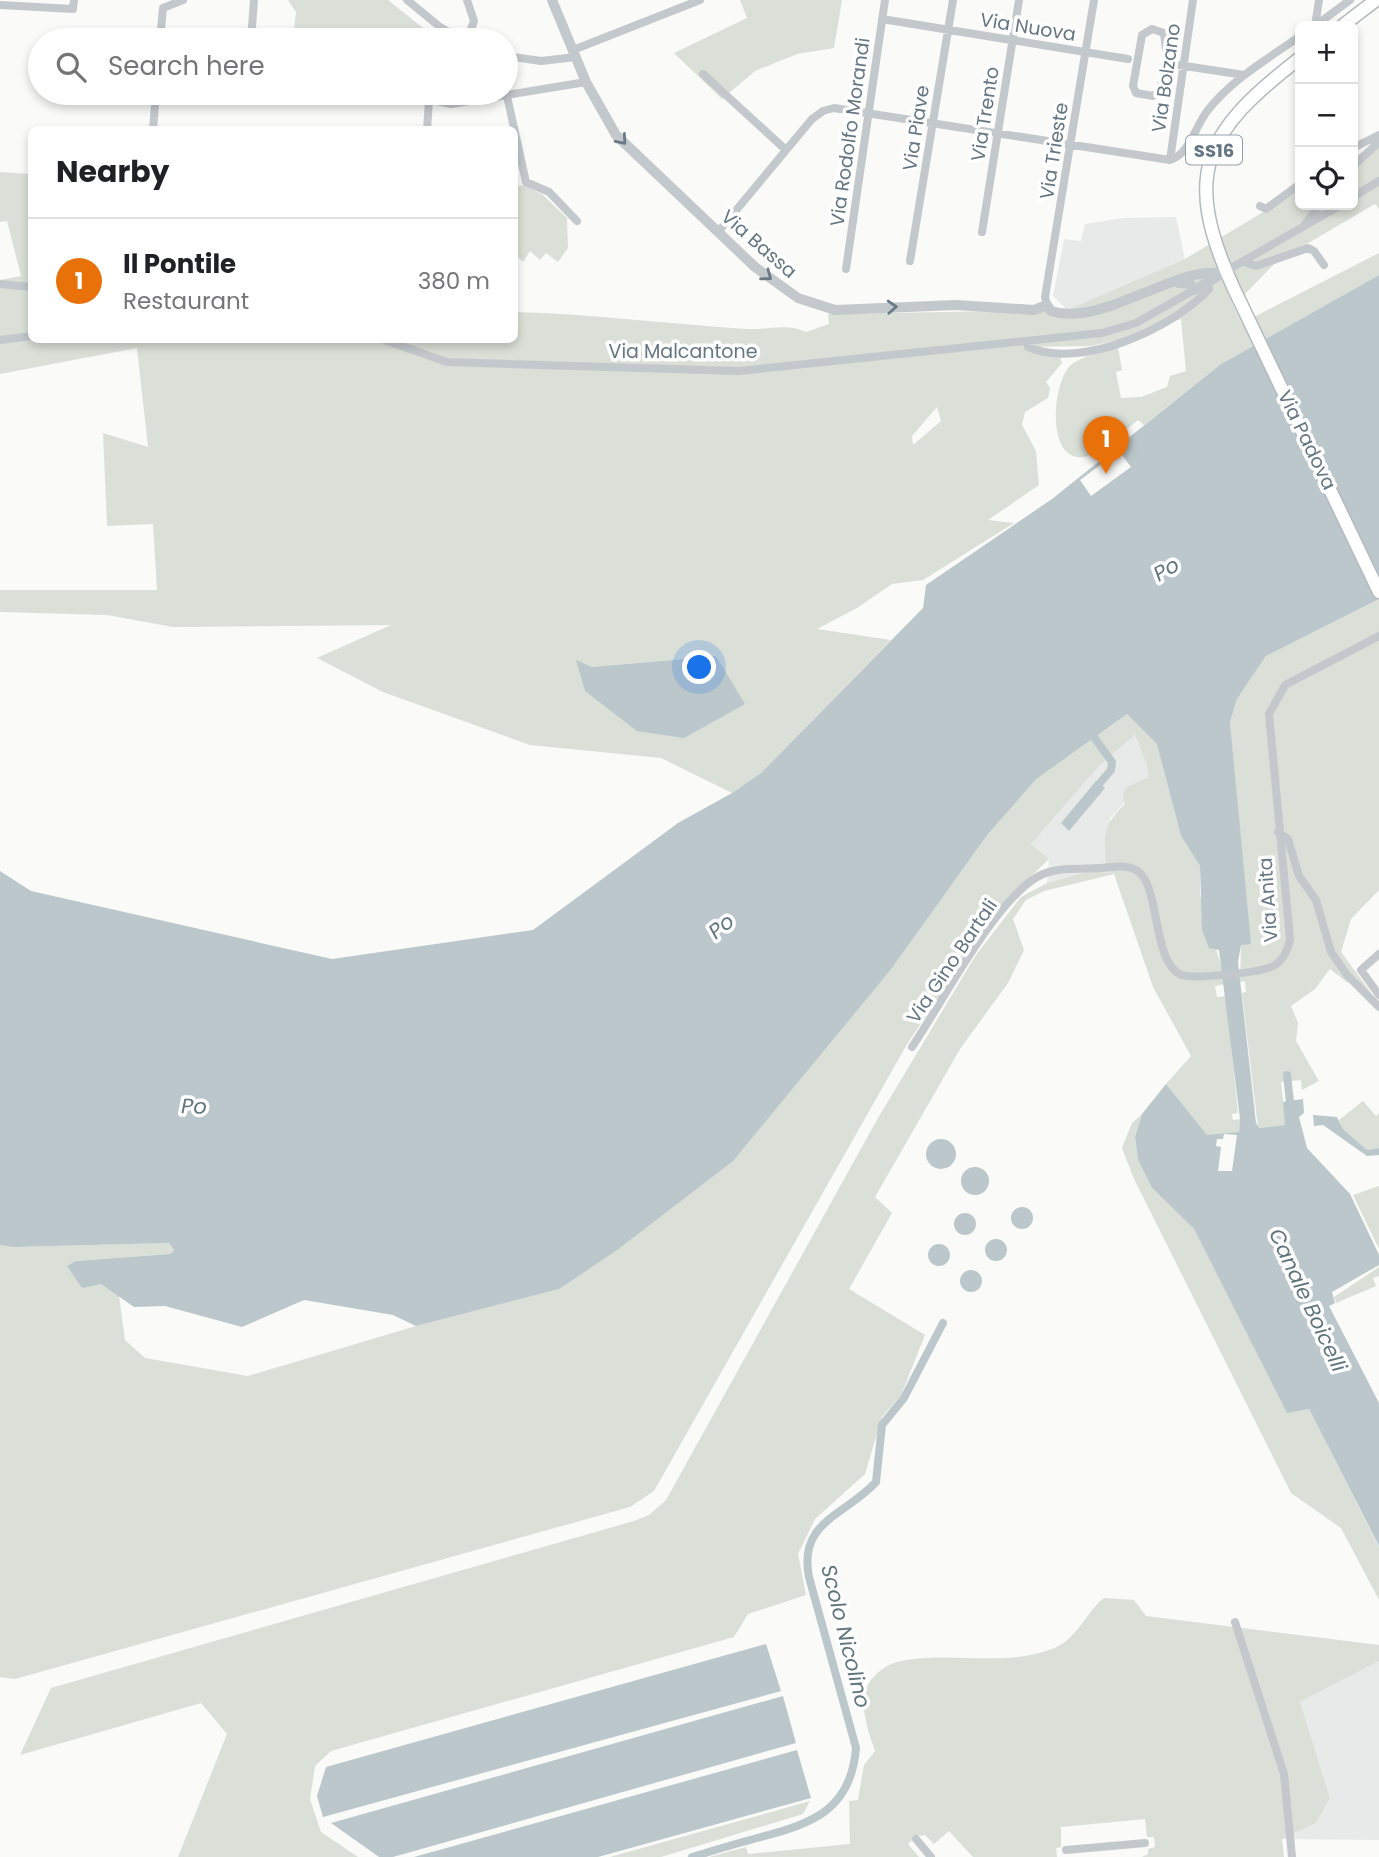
<!DOCTYPE html>
<meta charset="utf-8">
<style>
body{margin:0;font-family:Poppins,sans-serif;background:#f2f2f2;color:#202124}
.controls{position:absolute;right:21px;top:21px;display:grid;overflow:hidden;border-radius:10px;box-shadow:0 4px 10px #0003}
.controls button{width:63px;height:63px;display:grid;place-items:center;padding:0;border:0;border-bottom:2px solid #e0e0e0;background:#fff;color:#202124;font:35px sans-serif}
.you{position:absolute;left:700px;top:668px;width:24px;height:24px;margin:-18px;border:5px solid #fff;border-radius:50%;background:#1a73e8;box-shadow:0 0 0 10px #1a73e833}
.badge{display:grid;place-items:center;width:46px;height:46px;border-radius:50%;background:#e4572e;color:#fff;font-size:23px;font-weight:700}
.pin{position:absolute;translate:-50% -58px;filter:drop-shadow(0 2px 4px #0008)}
.pin::after{content:'';position:absolute;top:37px;width:24px;height:21px;background:inherit;clip-path:polygon(0 0,100% 0,50% 100%)}
.list{margin:0;padding:0;list-style:none}
h2{display:flex;justify-content:space-between;align-items:center;height:91px;margin:0;padding:0 28px;font-size:30px}
h2 small{font-size:23px;font-weight:400;color:#757577}
.list li{display:grid;grid-template-columns:46px 1fr auto;gap:21px;align-items:center;box-sizing:border-box;height:126px;padding:0 28px;border-top:2px solid #e0e0e0}
.list b{display:block;font-size:26px;white-space:nowrap}
.list p{margin:0;font-size:23px;white-space:nowrap;color:#757577}
.list em{font-size:23px;font-style:normal;color:#757577}
.icon{flex:none;width:38px;height:38px;fill:none;stroke:currentColor;stroke-width:2;stroke-linecap:round;stroke-linejoin:round}
.map{position:relative;flex:none;width:1379px;height:1857px;overflow:hidden}
.search{position:absolute;background:#fff;box-shadow:0 4px 10px #0003;left:28px;top:28px;width:490px;height:77px;display:flex;align-items:center;gap:18px;box-sizing:border-box;padding:0 24px;border-radius:38px;color:#757577;font-size:26px}
.panel{position:absolute;background:#fff;box-shadow:0 4px 10px #0003;left:28px;top:126px;width:490px;height:217px;border-radius:10px}
.map>svg:first-child{display:block}
.built{fill:#e8e9e9}
.green{fill:#dadfd7;fill-rule:evenodd}
.water{fill:#bbc7cb}
.pier{fill:#fafaf8}
.lines{fill:none;stroke-linecap:round;stroke-linejoin:round}
.canal{stroke:#bbc7cb;stroke-width:8}
.primary-casing{stroke:#b5babe;stroke-width:15}
.minor{stroke:#c3c8cc;stroke-width:8}
.tertiary{stroke:#c3c8cc;stroke-width:10}
.primary{stroke:#fff;stroke-width:12}
.oneway{stroke:#6a7a87}
.labels{text-anchor:middle;dominant-baseline:central;stroke-width:7;stroke-linejoin:round;paint-order:stroke}
.shield{fill:#fff;stroke:#939fa8;stroke-width:2}
.shield-label{font-size:18px;font-weight:bold;fill:#657683}
.street-label{font-size:19px;fill:#657683;stroke:#fff}
.water-label{font-size:21px;font-style:italic;fill:#60757c;stroke:#fff}
</style>
<div class="map">
<svg width="1379" height="1857" viewBox="0 0 1379 1857">
<rect width="100%" height="100%" fill="#fafaf8"/>
<path class="built" d="M1176 217 1185 259 1067 310 1053 296 1064 239 1081 241 1085 224 1124 218Z
M1135 735 1147 765 1148 779 1110 818 1114 874 1088 871 1047 883 1049 859 1031 844 1100 765Z
M1379 1661V1840L1282 1839 1316 1823 1330 1798 1300 1702Z"/>
<path class="green" d="M288 0H388L438 40H303L299 36 293 40 296 12Z
M740 0H842L834 48 797 54 755 71 722 99 674 53 747 18Z
M1379 142V209L1375 204 1276 262 1244 295 1231 301 1242 323 1379 253V275L1221 364 1144 425 1138 420C1127 429 1096 455 1084 457 1044 462 1053 378 1072 364 1084 355 1104 352 1118 347L1122 370 1116 372 1121 398 1141 397 1167 387 1170 376 1186 371 1181 319 1122 339 1091 346 1025 347 1060 357 1062 363 1046 382 1050 388 1048 398 1025 412 1022 425 1036 451 1039 485 988 520 1014 523 923 580 892 584 857 608 817 629 891 640 761 773 732 793 661 758 530 745 383 692 317 658 391 625 173 627 107 615 0 612V590H157L153 524 107 526 103 433 148 447 137 348 0 374V280L21 276 7 221 0 222V172L31 174 32 340H514L515 312C593 314 669 324 747 329 768 330 786 323 806 332L829 324 828 314 1067 310 1185 259 1300 190V205H1353V158ZM937 407 941 421 913 445 912 436ZM715 656 585 691 577 661 592 667Z
M524 185 543 195 567 218 568 248 558 262 546 253 540 260 530 251 523 262 515 254 514 187Z
M1379 599V890L1351 919 1341 952 1372 994 1354 978 1348 983 1330 969 1315 989 1291 1006 1298 1023 1296 1041 1319 1081 1302 1090 1301 1080 1281 1082 1286 1125 1258 1128 1242 993 1246 992 1245 981 1240 982 1241 945 1250 943 1230 722 1237 699 1266 656Z
M1127 714 1157 743 1181 836 1200 866V895L1223 972 1225 984 1215 986 1217 997 1226 996 1238 1113 1232 1114 1233 1120 1240 1119 1239 1132 1207 1136 1166 1084 1191 1056 1153 987 1114 874 1044 891 1026 900 1013 919 1024 950 1008 983 960 1049 875 1197 892 1213 849 1289 925 1335 901 1395 882 1417 865 1474 815 1519 798 1554 806 1595 748 1614 734 1637 331 1751 315 1766 310 1799 321 1832 358 1857H178L227 1734 201 1703 20 1755 51 1688 634 1521 649 1515 666 1500 878 1118 976 955 1021 897 1047 883 1089 871 1112 873 1106 868C1105 837 1101 826 1125 804L1123 795 1126 787 1148 778 1147 765 1135 735 1100 765 1031 844 1049 859 995 911 906 1046 654 1491 630 1507 15 1679 0 1677V1245L13 1247 169 1243 174 1250 170 1254 76 1261 119 1296 125 1340 145 1358 248 1376 416 1326 559 1289 852 1015 892 968 988 834 1036 778Z
M1363 1101 1376 1116 1379 1113V1148L1367 1150 1343 1129 1339 1120Z
M1142 1114 1135 1137 1138 1160 1152 1188 1194 1229 1287 1412 1309 1409 1379 1547V1600L1341 1528 1291 1493 1134 1179 1122 1148 1132 1123Z
M1379 1186V1249L1353 1195Z
M1379 1267V1276L1373 1278 1376 1286 1336 1303 1334 1297Z
M1104 1598 1134 1600 1146 1616 1379 1645V1661L1300 1702 1330 1798 1316 1823 1282 1839 1284 1857H1142L1148 1854V1849L1155 1847 1154 1837H1147L1145 1819 1061 1827V1847L1056 1848 1057 1857H973L949 1831 934 1844 925 1835 917 1836 908 1844 919 1857H709L746 1847 748 1854 850 1844 849 1801 858 1800 864 1765 875 1751C869 1734 863 1717 864 1699 864 1682 882 1666 897 1662 946 1650 1002 1668 1052 1649 1077 1640 1086 1612 1104 1598Z
M810 1801 803 1814 661 1857H610Z"/>
<path class="water" d="M1379 275V599L1266 656 1237 699 1230 722 1251 944 1241 945 1238 962 1256 1123 1259 1128 1285 1125 1283 1102 1303 1099 1304 1113 1299 1117 1307 1148 1350 1194 1379 1255V1265L1332 1292 1335 1303 1329 1306 1379 1403V1546L1309 1409 1287 1413 1194 1229 1152 1188 1138 1160 1135 1137 1142 1114 1166 1084 1207 1135 1239 1132 1240 1119 1219 950 1209 948 1202 930 1200 866 1181 836 1157 744 1127 714 1036 779 988 834 892 968 733 1161 617 1250 559 1289 416 1326 393 1315 304 1300 242 1327 165 1306 134 1307 101 1284 82 1288 67 1266 76 1261 170 1254 174 1250 169 1243 13 1247 0 1245V871L31 891 332 959 533 930 678 823 732 793 761 773 923 608 926 585 1052 499 1221 364Z
M716 656 745 704 684 738 637 731 585 691 576 660 592 667Z
M1096 781 1105 788 1069 831 1061 823Z
M1313 1115 1337 1117 1343 1129 1367 1150 1379 1148V1155L1367 1156 1323 1125 1314 1126Z
M926 1154a15 15 0 1 1 30 0a15 15 0 1 1-30 0Z
M961 1181a14 14 0 1 1 28 0a14 14 0 1 1-28 0Z
M1011 1218a11 11 0 1 1 22 0a11 11 0 1 1-22 0Z
M954 1224a11 11 0 1 1 22 0a11 11 0 1 1-22 0Z
M985 1250a11 11 0 1 1 22 0a11 11 0 1 1-22 0Z
M928 1255a11 11 0 1 1 22 0a11 11 0 1 1-22 0Z
M960 1281a11 11 0 1 1 22 0a11 11 0 1 1-22 0Z
M766 1644 781 1691 323 1817 317 1796 326 1767Z
M783 1696 796 1743 393 1857H379L331 1823Z
M797 1750 811 1798 598 1857H414Z"/>
<path class="pier" d="M1119 451 1131 467 1091 496 1080 480Z
M1224 1134 1237 1135 1232 1171H1218L1221 1147 1216 1146 1217 1139H1223Z"/>
<g class="lines">
<path class="canal" d="M1088 729 1112 762 1111 770 1099 784
M1287 1075 1291 1111
M692 1857C715 1850 738 1843 761 1837 813 1823 851 1810 856 1748L809 1577C798 1521 845 1516 876 1482L882 1425 904 1398 943 1323"/>
<g class="primary-casing">
<path id="primary" d="M1342 26 1376 0
M1300 58C1204 132 1181 173 1234 289L1379 592"/>
</g>
<path class="minor" d="M407 0 440 27 462 40
M467 0 474 21 467 40
M0 5 73 9 74 0
M882 19 1128 59
M1315 26 1350 0
M1315 26 1319 0
M1152 29 1164 33 1167 58 1160 91 1153 96 1136 93 1133 86 1142 35Z
M160 40 163 8 183 0
M251 40 254 0
M573 50 700 0
M506 56 541 61 576 57
M1167 58 1172 64 1244 75
M703 74 786 150
M371 93 418 97 451 104 586 82
M507 96 526 182 549 192 577 221
M153 130 156 93
M427 130 429 100
M1353 148 1379 135
M1170 160 1193 0
M1353 166 1379 142
M1353 197 1379 181
M1260 206 1266 209 1300 184
M1305 224 1320 205
M718 232 812 119 823 111 834 108 1170 160C1190 154 1195 126 1208 110 1232 79 1268 59 1300 36
M982 232 1019 0
M910 261 953 0
M1244 262 1256 266 1308 248 1314 251 1324 265
M846 269 885 0
M1226 271 1341 205
M0 284 32 287
M1047 305 1045 297 1094 0
M0 340 32 336
M384 340 447 362 739 371 1102 333 1136 323 1194 290
M1027 342 1028 347C1081 370 1172 329 1209 289L1208 283
M1278 832 1288 839 1299 876 1316 900 1331 952 1347 975 1379 1007
M1379 954 1361 970 1379 995
M912 1047C941 1005 998 893 1043 874 1060 867 1083 869 1101 868 1117 867 1134 862 1144 878 1159 902 1155 963 1181 975 1196 979 1260 973 1273 966 1283 961 1288 949 1290 939L1269 714 1285 685 1379 636
M1235 1622 1284 1774 1292 1857
M916 1839 931 1857
M1066 1850 1145 1843"/>
<path class="tertiary" d="M552 0 586 82 616 135 755 267 798 298 835 310 956 305 1034 310 1047 305 1051 311C1101 327 1171 269 1218 273
M1179 283 1190 284 1194 290 1225 272"/>
<use href="#primary" class="primary"/>
</g>
<defs><path id="oneway-chevron" d="M-2-3.5L2.5 0L-2 3.5" fill="none" stroke-width="1.6" stroke-linecap="round" stroke-linejoin="round" transform="scale(1.75)"/></defs>
<g class="oneway">
<use href="#oneway-chevron" transform="translate(622 140) rotate(49)"/>
<use href="#oneway-chevron" transform="translate(767 276) rotate(37)"/>
<use href="#oneway-chevron" transform="translate(892 307) rotate(-3)"/>
</g>
<g class="labels">
<rect class="shield" x="1186" y="135.5" width="56" height="29" rx="5"/>
<g class="shield-label">
<text x="1214" y="150">SS16</text>
</g>
<g class="street-label">
<text transform="translate(1028 27) rotate(9)">Via Nuova</text>
<text transform="translate(1166 78) rotate(-82)">Via Bolzano</text>
<text transform="translate(985 114) rotate(-81)">Via Trento</text>
<text transform="translate(916 128) rotate(-81)">Via Piave</text>
<text transform="translate(850 132) rotate(-82)">Via Rodolfo Morandi</text>
<text transform="translate(1054 151) rotate(-81)">Via Trieste</text>
<text transform="translate(759 244) rotate(41)">Via Bassa</text>
<text x="683" y="351">Via Malcantone</text>
<text transform="translate(1307 440) rotate(64)">Via Padova</text>
<text transform="translate(1268 900) rotate(-94)">Via Anita</text>
<text transform="translate(952 961) rotate(-56)">Via Gino Bartali</text>
</g>
<g class="water-label">
<text transform="translate(1166 569) rotate(-30)">Po</text>
<text transform="translate(721 926) rotate(-39)">Po</text>
<text transform="translate(194 1106) rotate(1)">Po</text>
<text transform="translate(1308 1300) rotate(65)">Canale Boicelli</text>
<text transform="translate(846 1636) rotate(76)">Scolo Nicolino</text>
</g>
</g>
</svg>
<div class="controls">
<button>+</button>
<button>−</button>
<button><svg class="icon" aria-label="locate" viewBox="0 0 24 24"><circle cx="12" cy="12" r="6"/><path d="M12 2v4M12 18v4M2 12h4M18 12h4"/></svg></button>
</div>
<div class="you"></div>
<div class="pin badge" style="left:1106px;top:474px;background:#e8710a">1</div>
<div class="search"><svg class="icon" aria-label="search" viewBox="0 0 24 24"><circle cx="10" cy="10" r="6"/><path d="M15 15l6 6"/></svg>Search here</div>
<section class="panel">
<h2>Nearby<small></small></h2>
<ul class="list">
<li><span class="badge" style="background:#e8710a">1</span><div><b>Il Pontile</b><p>Restaurant</p></div><em>380 m</em></li>
</ul>
</section>
</div>
